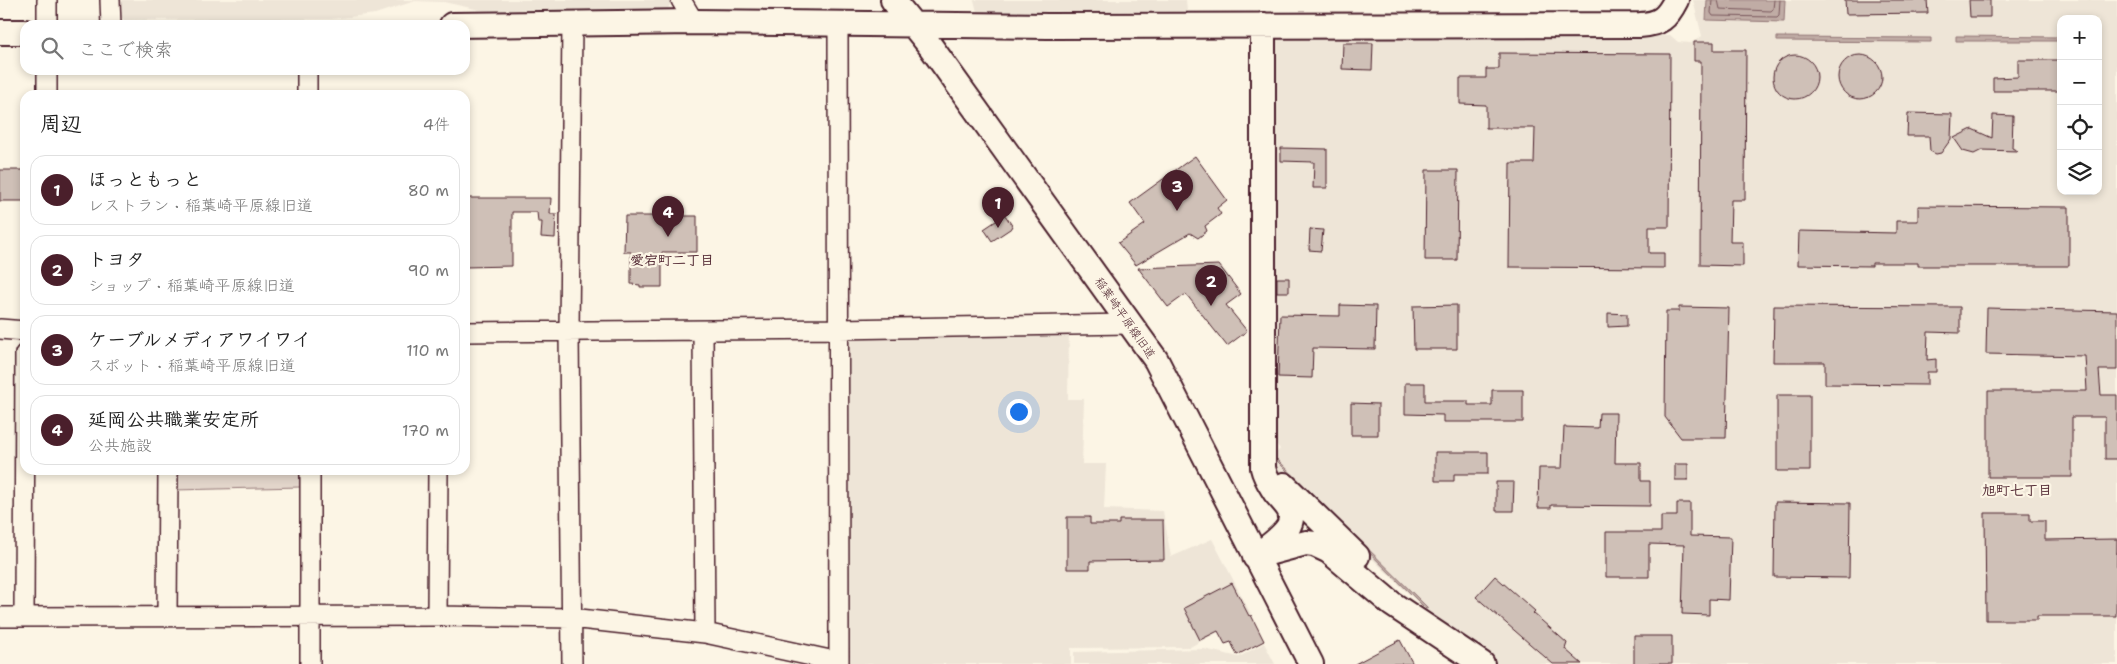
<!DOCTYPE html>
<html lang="ja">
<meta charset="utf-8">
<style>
body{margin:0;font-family:"Shantell Sans","Klee One",sans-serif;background:#f6f6f6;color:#222}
.controls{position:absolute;right:15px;top:15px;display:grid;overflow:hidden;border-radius:10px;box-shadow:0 2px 8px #0003}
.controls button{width:45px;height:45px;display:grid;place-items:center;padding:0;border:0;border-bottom:1px solid #e0e0e0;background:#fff;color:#222;font:25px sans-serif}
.you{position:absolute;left:1018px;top:411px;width:18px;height:18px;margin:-12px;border:4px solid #fff;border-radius:50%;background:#1a73e8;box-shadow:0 0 0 8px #1a73e833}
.badge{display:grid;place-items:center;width:32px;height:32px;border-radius:50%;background:#4a1f2b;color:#fff;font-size:16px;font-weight:700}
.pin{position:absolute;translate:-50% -41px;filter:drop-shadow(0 1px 2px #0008)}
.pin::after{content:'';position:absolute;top:26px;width:18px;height:15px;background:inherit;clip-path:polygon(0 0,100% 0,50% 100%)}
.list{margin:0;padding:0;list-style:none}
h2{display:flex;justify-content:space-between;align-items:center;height:65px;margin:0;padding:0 20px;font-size:21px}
h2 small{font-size:16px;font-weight:400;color:#767676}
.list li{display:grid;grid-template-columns:32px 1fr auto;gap:15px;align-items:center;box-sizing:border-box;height:70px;margin:0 10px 10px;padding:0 10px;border:1px solid #e0e0e0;border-radius:15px}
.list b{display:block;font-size:19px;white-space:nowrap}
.list p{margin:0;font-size:16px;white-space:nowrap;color:#767676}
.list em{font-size:16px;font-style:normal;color:#767676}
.icon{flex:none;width:28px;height:28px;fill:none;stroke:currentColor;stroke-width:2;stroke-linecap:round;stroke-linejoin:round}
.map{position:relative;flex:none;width:2117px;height:664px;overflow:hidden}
.search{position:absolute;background:#fff;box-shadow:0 2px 8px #0003;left:20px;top:20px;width:450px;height:55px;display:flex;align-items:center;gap:12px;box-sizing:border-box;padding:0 18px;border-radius:15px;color:#767676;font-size:19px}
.panel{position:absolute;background:#fff;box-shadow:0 2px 8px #0003;left:20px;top:90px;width:450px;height:385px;border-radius:15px}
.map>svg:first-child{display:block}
.built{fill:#eee5d7;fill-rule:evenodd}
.green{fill:#e2d5ca;stroke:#967a7a}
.water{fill:#c0aca5;stroke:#917474}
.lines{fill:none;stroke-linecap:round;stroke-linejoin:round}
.shore{stroke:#79575c;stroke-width:1}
.building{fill:#cfc0b7;stroke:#4a1f2b}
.minor-casing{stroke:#4a1f2b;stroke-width:22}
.tertiary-casing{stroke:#4a1f2b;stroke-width:28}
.minor{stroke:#fcf5e5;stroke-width:19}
.tertiary{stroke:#fcf5e5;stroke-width:24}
.labels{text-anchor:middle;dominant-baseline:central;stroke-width:4.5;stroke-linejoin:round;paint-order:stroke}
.street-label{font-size:12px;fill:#4a1f2b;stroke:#fcf5e5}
.neighbourhood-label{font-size:14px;font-weight:bold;fill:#4a1f2b;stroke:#fcf5e5}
</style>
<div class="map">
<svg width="2117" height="664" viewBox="0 0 2117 664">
<rect width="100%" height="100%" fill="#fcf5e5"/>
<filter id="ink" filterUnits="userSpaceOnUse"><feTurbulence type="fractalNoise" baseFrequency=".02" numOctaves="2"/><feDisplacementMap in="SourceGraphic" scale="10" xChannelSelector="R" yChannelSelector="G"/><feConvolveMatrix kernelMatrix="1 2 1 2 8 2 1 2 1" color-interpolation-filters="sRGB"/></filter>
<g filter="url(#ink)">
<path class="built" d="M115 0H672L668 9 480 10 444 2 415 1 375 14 330 19 124 20 115 10Z
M974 0H1186L1187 11 977 12Z
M1693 0H2117V664H1492L1444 627 1269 461 1280 449 1271 437 1273 44 1277 37 1373 39 1374 34 1670 35 1678 42 1691 43 1702 36ZM2061 19H2098V191H2061Z
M1069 329 1068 399H1084L1082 464H1106L1104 509 1163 511 1171 557 1212 539 1251 614 1190 647 1071 648V664H848V339L857 332Z
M1264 643 1275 664H1074V652L1204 649 1239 657Z"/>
<path class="green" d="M175 470H301V487L175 490Z"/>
<path class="water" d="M1707 0H1785L1784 22 1706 20Z
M1956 36 2061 37V41H1956Z
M1777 37 1931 38V42L1777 41Z
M1276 458 1428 608 1426 609 1276 460Z"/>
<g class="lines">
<path class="shore" d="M1712 0 1711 13 1713 16 1777 17 1779 15 1780 0
M1718 0 1720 9 1771 11 1773 9 1774 0"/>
</g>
<path class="building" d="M1845 0H1927L1928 13 1846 14Z
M1969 0H1990V17H1970Z
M1694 42H1714V50H1746L1745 200H1731L1730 242H1743V266L1700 265 1701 61H1694Z
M1343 43H1373L1372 70 1342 69Z
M1499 53 1670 54 1669 227H1649V253H1664V268L1509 267 1510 163H1534L1535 128H1486V105L1460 104V78H1486V69H1499Z
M1838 77a22 22 0 1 1 44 0a22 22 0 1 1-44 0Z
M1773 77a22 22 0 1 1 44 0a22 22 0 1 1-44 0Z
M2018 60H2061V91H1993V78L2018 77Z
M1908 113 1952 114 1951 139 1941 153 1936 154 1930 151 1929 136H1907Z
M1993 115 2013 116 2012 148 2018 151 1982 150 1974 154 1963 151 1954 138 1972 129 1992 138Z
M1281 148 1327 149V188H1313L1314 162 1281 161Z
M1195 156 1227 200 1217 208 1221 214 1205 226 1207 231 1198 238 1190 233 1136 265 1118 243 1145 224 1130 203Z
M0 170H25V201H0Z
M1426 170H1458L1457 260H1425Z
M465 198H551L550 214H556L555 238 541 237 542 222H538L537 212H512V266L465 267Z
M1918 206 2069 207V266H1918V263H1872V266L1798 265 1799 231 1896 233V221H1918Z
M1005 215 1013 227 992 241 984 229Z
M625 216H697V252H662V287H640V285L631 284V252H624Z
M1310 229 1323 230 1321 251 1309 250Z
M1219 265 1241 294 1226 305 1247 331 1227 346 1186 294 1168 307 1138 268Z
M1277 278H1289V292H1277Z
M1340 305 1376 306 1375 349 1313 348 1312 378 1278 377 1280 315 1340 316Z
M1457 305V349H1414L1413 306Z
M1774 306 1960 307V333L1928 332 1927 360 1936 359V372H1927V385L1825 384V362H1773Z
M1679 307 1729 308 1726 438H1681L1665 417 1666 311H1679Z
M1987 308 2117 311V370H2099L2101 395H2117V459H2105V417H2072V477H1988V391H2087L2085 356 1986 354Z
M1608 313 1627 314V326L1608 327Z
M1405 383H1425V401H1468V405H1492V390H1523V422H1443V415L1405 414Z
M1777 395H1810V471H1777Z
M1351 403 1378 404V435H1351Z
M1599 413H1616L1615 463H1641V481H1650V506L1551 505V508H1538L1539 468H1562L1564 427 1598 428Z
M1435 452H1488V474H1454V481H1435Z
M1675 464H1688V480H1675Z
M1496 482H1514L1513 511H1496Z
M1775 502 1850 503 1849 578 1774 577Z
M1677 503H1690V536L1731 537 1729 600 1709 599V615L1682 614 1684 545 1649 544V577H1606V532H1661V516H1677Z
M1985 513H2030V521H2045V540L2117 539 2116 616H2037V620H1986Z
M1067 517H1090V524H1119V520H1163L1164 560 1090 561V569H1067Z
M1495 576 1535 611 1533 613 1567 643 1565 649 1582 664H1553L1476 597Z
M1232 583 1249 616 1251 615 1264 641 1237 655 1231 642 1225 644 1218 631 1200 640 1184 608Z
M1634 636H1672V664H1634Z
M1400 640 1413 664H1355Z"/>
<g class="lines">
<g class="minor-casing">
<path id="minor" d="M110 0 111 25
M681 0 694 22
M572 23 569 332 572 664
M838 24 839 664
M47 25V0
M47 70V95
M307 70V95
M0 329 25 331
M703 331 705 633
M465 332 839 329 1129 324
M310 470V664
M24 616 25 354
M437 616 438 470
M0 617 437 616 571 618 705 633 839 662
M167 617 168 470"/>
</g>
<g class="tertiary-casing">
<path id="tertiary" d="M893 0 931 47 1156 360 1311 664
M452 25 694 22 1048 26 1640 25C1660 24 1667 18 1676 0
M0 32H25
M1284 485 1357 556
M1261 555 1306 543 1314 544 1329 551 1392 604 1482 664
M1255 557C1265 549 1280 539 1287 529 1298 512 1284 504 1275 492 1270 484 1265 477 1263 468V25"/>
</g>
<use href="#minor" class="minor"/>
<use href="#tertiary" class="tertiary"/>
</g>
</g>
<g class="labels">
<g class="street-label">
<text transform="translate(1125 318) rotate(55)">稲葉崎平原線旧道</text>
</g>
<g class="neighbourhood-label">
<text x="672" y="260">愛宕町二丁目</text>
<text x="2017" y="490">旭町七丁目</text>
</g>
</g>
</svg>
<div class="controls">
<button>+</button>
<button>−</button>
<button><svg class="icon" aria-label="locate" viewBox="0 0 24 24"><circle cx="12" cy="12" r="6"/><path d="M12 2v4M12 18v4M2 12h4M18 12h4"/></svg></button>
<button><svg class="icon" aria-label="layers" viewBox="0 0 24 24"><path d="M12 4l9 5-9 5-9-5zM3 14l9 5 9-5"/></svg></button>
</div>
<div class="you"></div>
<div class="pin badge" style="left:998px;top:228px">1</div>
<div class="pin badge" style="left:1211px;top:306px">2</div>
<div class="pin badge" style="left:1177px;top:211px">3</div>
<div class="pin badge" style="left:668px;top:237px">4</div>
<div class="search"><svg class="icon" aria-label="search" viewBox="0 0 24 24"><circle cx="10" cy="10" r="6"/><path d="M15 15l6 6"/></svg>ここで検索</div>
<section class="panel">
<h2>周辺<small>4件</small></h2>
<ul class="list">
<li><span class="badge">1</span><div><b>ほっともっと</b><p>レストラン · 稲葉崎平原線旧道</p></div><em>80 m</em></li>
<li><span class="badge">2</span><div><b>トヨタ</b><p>ショップ · 稲葉崎平原線旧道</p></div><em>90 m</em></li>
<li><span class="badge">3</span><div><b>ケーブルメディアワイワイ</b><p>スポット · 稲葉崎平原線旧道</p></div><em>110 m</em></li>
<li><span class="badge">4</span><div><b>延岡公共職業安定所</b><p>公共施設</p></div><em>170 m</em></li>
</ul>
</section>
</div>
